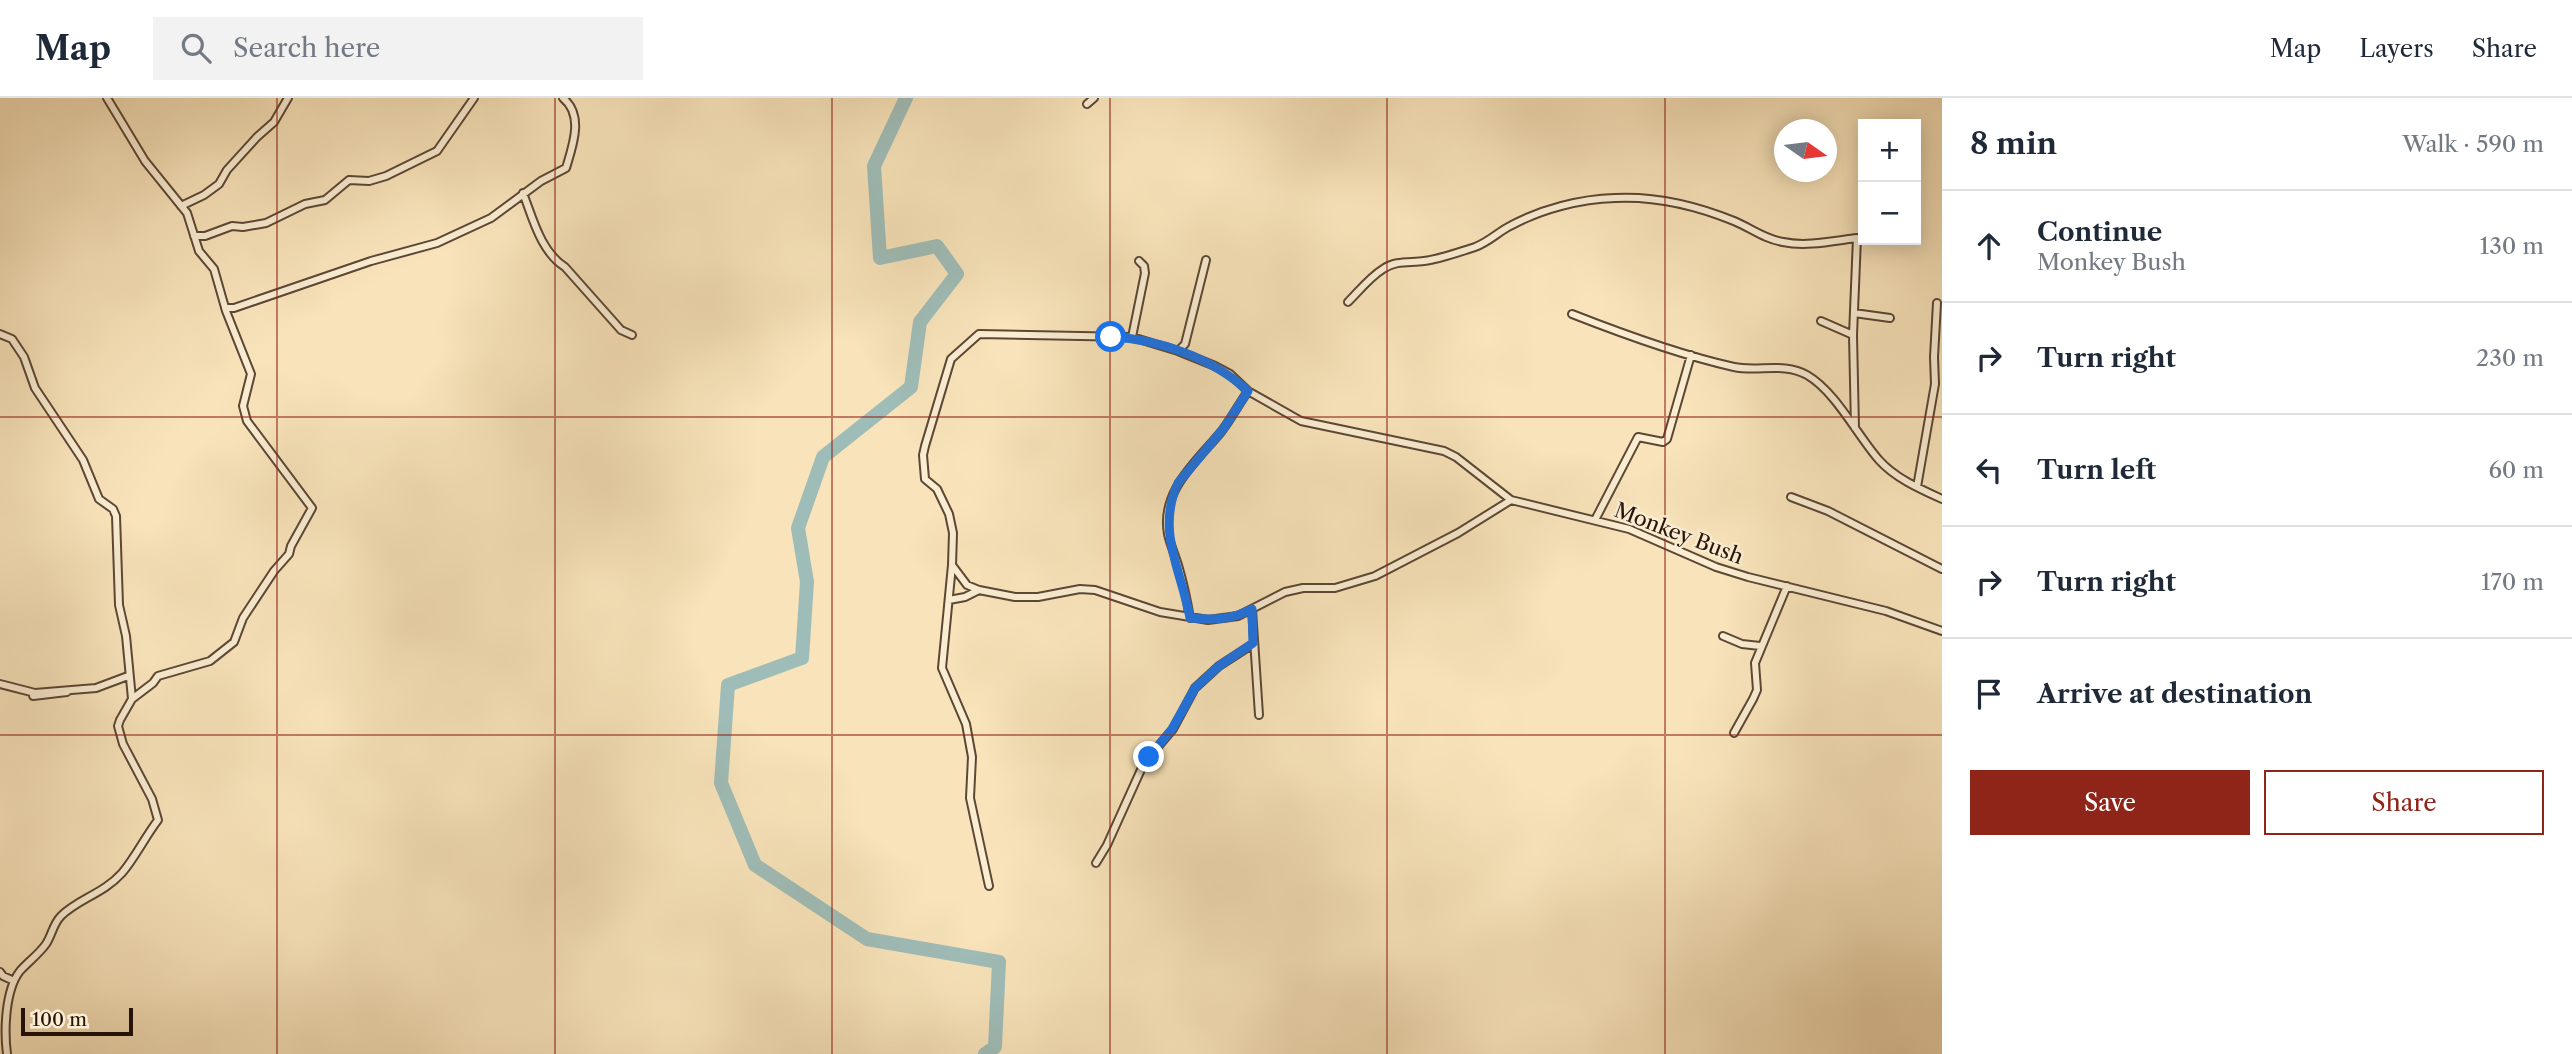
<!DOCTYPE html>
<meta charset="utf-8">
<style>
body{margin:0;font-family:"Libre Caslon Text",serif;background:#f2f2f3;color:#1f2937}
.controls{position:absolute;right:21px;top:21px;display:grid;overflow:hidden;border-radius:0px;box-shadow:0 4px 18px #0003}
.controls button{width:63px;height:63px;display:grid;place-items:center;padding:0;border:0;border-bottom:2px solid #e0e1e3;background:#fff;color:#1f2937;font:35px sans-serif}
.compass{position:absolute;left:1774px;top:21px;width:63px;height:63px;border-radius:50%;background:#fff;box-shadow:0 4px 18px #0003;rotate:104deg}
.scale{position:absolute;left:21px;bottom:18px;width:112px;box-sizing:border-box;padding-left:7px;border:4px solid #281309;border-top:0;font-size:19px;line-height:24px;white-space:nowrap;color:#281309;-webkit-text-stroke:5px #faedd2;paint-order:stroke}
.stop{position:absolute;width:21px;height:21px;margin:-16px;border:5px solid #1a73e8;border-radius:50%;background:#fff}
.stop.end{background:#1a73e8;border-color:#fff;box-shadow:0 2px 7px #0008}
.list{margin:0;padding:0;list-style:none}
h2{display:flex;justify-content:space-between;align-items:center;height:91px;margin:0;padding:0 28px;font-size:30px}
h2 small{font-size:23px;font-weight:400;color:#747a83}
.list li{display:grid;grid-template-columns:46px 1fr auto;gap:21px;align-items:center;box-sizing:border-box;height:112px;padding:0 28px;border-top:2px solid #e0e1e3}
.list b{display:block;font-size:26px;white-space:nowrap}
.list p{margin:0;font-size:23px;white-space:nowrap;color:#747a83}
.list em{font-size:23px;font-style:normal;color:#747a83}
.actions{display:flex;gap:14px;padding:21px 28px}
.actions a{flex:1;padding:16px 0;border:2px solid #8f2418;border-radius:0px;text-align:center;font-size:24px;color:#8f2418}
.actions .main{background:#8f2418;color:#fff}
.icon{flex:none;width:38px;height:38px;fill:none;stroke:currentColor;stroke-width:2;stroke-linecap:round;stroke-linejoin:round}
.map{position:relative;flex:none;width:1942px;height:956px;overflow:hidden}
header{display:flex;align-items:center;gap:42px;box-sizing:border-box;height:98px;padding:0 35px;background:#fff;border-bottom:2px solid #e0e1e3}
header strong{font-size:33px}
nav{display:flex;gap:38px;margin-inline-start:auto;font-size:24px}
.search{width:490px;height:63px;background:#f2f2f3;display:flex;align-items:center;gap:18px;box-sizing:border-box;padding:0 24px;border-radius:0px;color:#747a83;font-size:26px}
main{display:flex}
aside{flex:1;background:#fff}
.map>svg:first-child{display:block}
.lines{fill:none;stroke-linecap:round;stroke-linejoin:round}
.river{stroke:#9fbdb8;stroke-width:14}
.minor-casing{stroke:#5c4735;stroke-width:10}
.minor{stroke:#faedd2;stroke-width:6}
.route{stroke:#1a73e8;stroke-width:9}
.grid{fill:none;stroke:#8f2418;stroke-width:2;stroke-opacity:0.55}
.labels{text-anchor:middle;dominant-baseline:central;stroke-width:5;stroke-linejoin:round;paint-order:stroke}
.street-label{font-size:21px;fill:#281309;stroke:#faedd2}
</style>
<header>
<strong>Map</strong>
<div class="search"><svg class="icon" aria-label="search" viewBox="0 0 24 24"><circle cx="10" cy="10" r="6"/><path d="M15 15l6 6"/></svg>Search here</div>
<nav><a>Map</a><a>Layers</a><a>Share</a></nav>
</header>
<main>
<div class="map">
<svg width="1942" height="956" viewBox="0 0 1942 956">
<rect width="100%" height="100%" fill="#f8e3ba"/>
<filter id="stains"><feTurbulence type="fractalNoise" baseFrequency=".00286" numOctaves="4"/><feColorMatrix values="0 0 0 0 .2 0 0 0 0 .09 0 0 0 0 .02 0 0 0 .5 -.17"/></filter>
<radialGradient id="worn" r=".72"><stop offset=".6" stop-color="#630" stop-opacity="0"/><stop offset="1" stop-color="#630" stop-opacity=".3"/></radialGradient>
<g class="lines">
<path class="river" d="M906 0 874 68 880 160 937 148 957 176 920 224 911 289 823 359 798 430 807 484 802 560 728 587 721 685 755 767 867 841 999 864 995 949 985 956"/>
<g class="minor-casing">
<path id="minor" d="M1087 6 1094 0
M523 95C533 121 541 154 565 169L621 232 632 237
M181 108 204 97 219 86 227 72 257 39 274 24 288 0
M194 138H205L232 128 243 129 266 125 305 106 325 102 349 82 369 83 386 78 437 53 474 0
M1348 204C1359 193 1370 179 1383 171 1396 162 1410 165 1424 163 1441 161 1459 154 1475 149 1489 144 1499 133 1512 127 1542 111 1580 101 1615 100 1655 98 1697 108 1734 123 1751 130 1764 141 1783 144 1806 149 1833 143 1857 140L1853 237 1855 330
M225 210H234L371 163 437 145 491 120 541 83 566 70C573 47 584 17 563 0
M1854 215 1890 220
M1572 216C1623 236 1680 257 1734 269 1758 274 1784 264 1807 277 1836 294 1857 337 1879 362 1895 380 1920 391 1942 401
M1821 223 1853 237
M0 236 12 241 24 259 35 290 83 362 99 401 113 411 116 418 119 507 126 538 132 601
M1132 239 1145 175 1144 168 1139 163
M1178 253 1185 246 1206 162
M1917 389 1935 286 1934 259 1937 205
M1791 399 1828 413 1942 471
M1511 402 1458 435 1375 478 1335 490H1303L1285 494 1238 518 1208 522 1160 514 1095 492 1080 491 1038 499H1015L979 492 967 487 952 467 953 435 949 416 937 391 925 381 923 357 925 348 951 261 979 236 1132 239 1178 253 1215 268 1230 276 1248 293 1301 323 1444 353 1456 359 1511 402 1629 431 1716 469 1748 479 1886 513 1942 533
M1595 422 1638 339 1663 344 1667 341 1691 257
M952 467 942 570 966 626 972 659 970 700 989 788
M949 502 965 499 979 492
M1252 511 1259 617
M1190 520C1187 502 1183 484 1178 467 1175 457 1170 446 1168 436 1160 393 1197 363 1221 334 1231 321 1239 306 1248 293
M1723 538 1742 546 1760 548
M0 586 35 595 96 590 128 578
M33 598 67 594
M1734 635 1753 601 1757 592 1755 565 1787 488
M1096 765 1107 747 1144 665 1173 631 1195 590 1219 568 1253 546
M0 874 3 878 14 883
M7 956C4 933 5 892 20 873 28 864 39 856 46 846 52 837 53 826 61 818 78 801 103 796 122 775 135 760 145 739 158 722L152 701 123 646 118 628 120 622 132 601 153 585 158 578 210 563 234 544 243 520 274 473 289 456 291 448 312 410 247 323 243 308 251 276 226 213 214 171 199 153 187 115 145 63 107 0"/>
</g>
<use href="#minor" class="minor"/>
</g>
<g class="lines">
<path class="route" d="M1111 239C1159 241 1212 260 1248 293L1224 330 1178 385C1156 433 1181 471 1190 520 1213 522 1231 522 1252 511L1253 545 1219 568 1195 590 1172 631 1149 659"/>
</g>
<path class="grid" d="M277 0V956M555 0V956M832 0V956M1110 0V956M1387 0V956M1665 0V956M0 319H1942M0 637H1942"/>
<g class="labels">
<g class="street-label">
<text transform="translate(1679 435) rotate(21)">Monkey Bush</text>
</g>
</g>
<rect width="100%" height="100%" filter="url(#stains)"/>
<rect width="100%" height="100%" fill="url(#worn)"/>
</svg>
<div class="controls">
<button>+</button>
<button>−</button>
</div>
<svg class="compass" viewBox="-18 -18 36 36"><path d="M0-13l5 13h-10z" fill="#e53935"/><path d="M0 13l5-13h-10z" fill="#747a83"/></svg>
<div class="scale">100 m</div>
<div class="stop" style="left:1111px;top:239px"></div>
<div class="stop end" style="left:1149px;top:659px"></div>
</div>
<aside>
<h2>8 min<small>Walk · 590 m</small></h2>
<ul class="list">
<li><svg class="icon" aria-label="ahead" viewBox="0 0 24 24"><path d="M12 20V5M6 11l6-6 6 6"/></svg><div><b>Continue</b><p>Monkey Bush</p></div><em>130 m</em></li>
<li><svg class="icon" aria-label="right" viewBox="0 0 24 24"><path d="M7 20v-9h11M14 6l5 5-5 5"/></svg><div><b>Turn right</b></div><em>230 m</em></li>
<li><svg class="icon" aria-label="left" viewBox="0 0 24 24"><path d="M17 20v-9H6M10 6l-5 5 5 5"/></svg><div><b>Turn left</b></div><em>60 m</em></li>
<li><svg class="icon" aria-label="right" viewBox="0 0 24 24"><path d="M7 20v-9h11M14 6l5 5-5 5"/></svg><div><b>Turn right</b></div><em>170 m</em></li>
<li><svg class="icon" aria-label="arrive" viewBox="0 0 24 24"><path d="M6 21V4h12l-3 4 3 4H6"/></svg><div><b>Arrive at destination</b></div></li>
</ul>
<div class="actions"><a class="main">Save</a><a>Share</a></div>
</aside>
</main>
